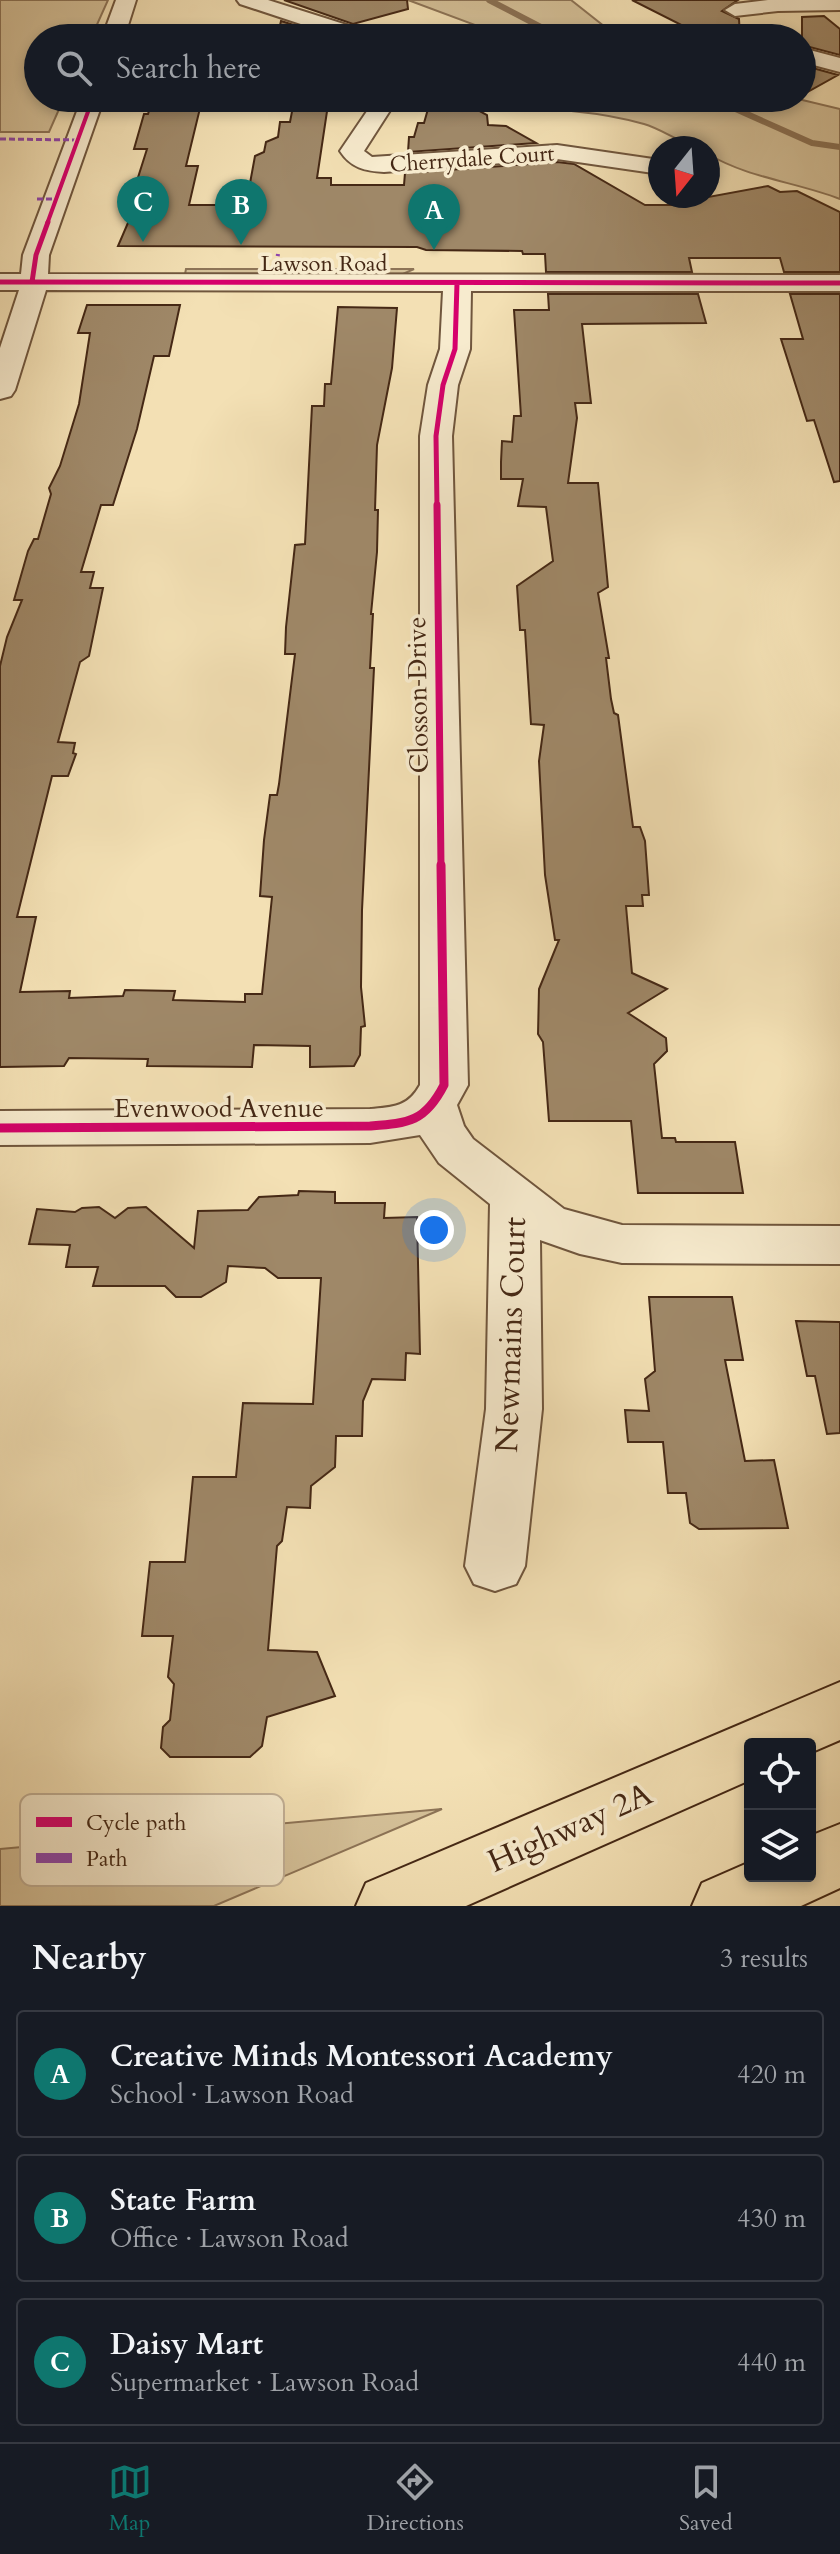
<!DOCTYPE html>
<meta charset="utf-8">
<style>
body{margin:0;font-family:Cardo,serif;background:#20242c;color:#f1f3f6}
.controls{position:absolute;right:24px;bottom:24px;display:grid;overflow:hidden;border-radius:8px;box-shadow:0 4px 12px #0003}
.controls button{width:72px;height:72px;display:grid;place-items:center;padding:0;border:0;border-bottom:2px solid #363941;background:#171b24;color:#f1f3f6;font:40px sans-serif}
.compass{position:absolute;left:648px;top:136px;width:72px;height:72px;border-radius:50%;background:#171b24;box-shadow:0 4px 12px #0003;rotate:197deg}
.you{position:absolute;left:434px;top:1230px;width:28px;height:28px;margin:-20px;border:6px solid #fff;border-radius:50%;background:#1a73e8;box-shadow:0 0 0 12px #1a73e833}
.badge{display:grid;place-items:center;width:52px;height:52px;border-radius:50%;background:#0f766e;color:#fff;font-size:26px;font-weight:700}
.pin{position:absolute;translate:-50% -66px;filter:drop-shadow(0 2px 4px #0008)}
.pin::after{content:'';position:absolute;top:42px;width:28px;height:24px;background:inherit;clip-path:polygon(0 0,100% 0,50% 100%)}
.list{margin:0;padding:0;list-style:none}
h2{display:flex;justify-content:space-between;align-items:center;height:104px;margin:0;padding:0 32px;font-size:34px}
h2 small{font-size:26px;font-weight:400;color:#9ea1a6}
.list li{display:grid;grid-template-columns:52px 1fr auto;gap:24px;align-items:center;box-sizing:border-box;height:128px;margin:0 16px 16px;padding:0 16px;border:2px solid #363941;border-radius:8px}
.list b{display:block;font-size:30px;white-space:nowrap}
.list p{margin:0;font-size:26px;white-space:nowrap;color:#9ea1a6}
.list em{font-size:26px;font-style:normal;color:#9ea1a6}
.icon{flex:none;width:44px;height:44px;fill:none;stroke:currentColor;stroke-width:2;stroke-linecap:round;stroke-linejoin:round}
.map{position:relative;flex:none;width:840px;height:1906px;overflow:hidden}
.search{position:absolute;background:#171b24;box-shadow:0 4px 12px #0003;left:24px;right:24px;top:24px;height:88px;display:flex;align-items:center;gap:20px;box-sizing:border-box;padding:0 28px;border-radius:44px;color:#9ea1a6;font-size:30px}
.sheet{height:536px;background:#171b24}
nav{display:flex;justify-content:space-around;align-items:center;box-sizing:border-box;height:112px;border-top:2px solid #363941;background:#171b24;font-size:22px;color:#9ea1a6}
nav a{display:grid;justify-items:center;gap:4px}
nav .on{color:#0f766e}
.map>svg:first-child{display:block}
.green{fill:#d5c199;stroke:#8d7457;stroke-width:2}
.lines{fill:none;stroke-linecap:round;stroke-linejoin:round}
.stream{stroke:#8a7154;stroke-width:6}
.building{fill:#9f8868;stroke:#452815;stroke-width:2}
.minor-casing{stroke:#70563d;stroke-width:4}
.highway-casing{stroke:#452815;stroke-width:4}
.minor{fill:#f7ebce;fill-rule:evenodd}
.highway{fill:#f3e0b4;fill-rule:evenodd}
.quiet-far1{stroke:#8e44ad;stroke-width:3;stroke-dasharray:6 3;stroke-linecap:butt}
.quiet{stroke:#8e44ad;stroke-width:4;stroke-dasharray:8 4;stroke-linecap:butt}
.cycleway-far3-casing{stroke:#f7ebce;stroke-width:7}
.cycleway-far2-casing{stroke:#f7ebce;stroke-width:8}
.cycleway-far1-casing{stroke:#f7ebce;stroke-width:11}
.cycleway-casing{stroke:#f7ebce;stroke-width:14}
.cycleway-far3{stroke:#d6006c;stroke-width:4}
.cycleway-far2{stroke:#d6006c;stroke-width:5}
.cycleway-far1{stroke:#d6006c;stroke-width:7}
.cycleway{stroke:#d6006c;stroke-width:9}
.labels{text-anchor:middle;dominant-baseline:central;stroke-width:7;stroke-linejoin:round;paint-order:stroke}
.far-street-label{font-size:22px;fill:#452815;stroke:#f7ebce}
.street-label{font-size:26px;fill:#452815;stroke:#f7ebce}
.near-street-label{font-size:32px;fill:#452815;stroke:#f7ebce}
.key{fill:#f7ebce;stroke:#c2b096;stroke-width:2}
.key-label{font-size:22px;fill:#452815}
</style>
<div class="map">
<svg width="840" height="1906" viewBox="0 0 840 1906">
<rect width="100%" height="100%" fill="#f3e0b4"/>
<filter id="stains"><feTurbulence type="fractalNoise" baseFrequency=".0025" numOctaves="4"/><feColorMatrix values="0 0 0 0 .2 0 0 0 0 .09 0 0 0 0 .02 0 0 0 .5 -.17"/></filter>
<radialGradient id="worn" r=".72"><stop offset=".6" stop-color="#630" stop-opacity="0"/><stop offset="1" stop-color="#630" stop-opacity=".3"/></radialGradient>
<path class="green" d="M0 0H108L91 38H38V98H64L49 132H0Z
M408 0H571L619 38H510Z
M507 98H794L840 109V199C796 182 748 178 708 154V148C686 148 665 130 644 124 598 111 554 109 506 108Z
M186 269H414L403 274H185Z
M442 1809 214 1906H0V1849Z"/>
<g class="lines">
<path class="stream" d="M489 0 562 38
M711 98 812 143 840 147"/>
</g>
<path class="building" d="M284 0H407L408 9 353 24Z
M632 0H738L722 11 739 19 740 38H707Z
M824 16 840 29V55L802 45V17Z
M281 21 319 33 301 38H277Z
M802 65 838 75 802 95Z
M153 98 202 100 186 166H198L189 205H246L255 156 264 152 266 142 278 137 280 122H290L294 101 298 98H329L317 178H331V185H404L405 173 557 162 574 164 645 205H681V202L768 186 780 192 797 191 840 212V272H784L780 258H689L692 272H546L545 254H523L522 251 426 250 417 247 118 246 143 188 135 187 147 149H134L144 114H148Z
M445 98H456L487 115 488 125 506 126 536 143 408 152 409 137H414L418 123H424L428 109H445Z
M548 294H698L706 323 582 324 591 403H575L577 418 568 483H598L608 587 598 593 609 658H606L611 699 614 713 618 715 633 827H640L645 841 649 895H642L643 906H626L632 973 667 989 628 1013 666 1038 667 1051 654 1064 662 1138H675L676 1142H735L743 1193H638L631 1121H549L543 1042 538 1034 539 989 559 940H555L545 875 539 761 544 725 531 724 525 630H520L517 586 553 561 546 507 518 506 523 479H501V462L502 441 512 442 514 416H521L514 310H549Z
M790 294H840V481L834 482 814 420 807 421 781 339H803Z
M87 305H180L169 356H154L137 429 113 505H101L81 572H94L90 588H103L89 656 80 662 58 742 75 743 73 753 76 754 68 776H52L17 917H36L20 992 70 991 69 998 123 996 125 990 175 991 173 1000 245 1002V994H262L272 897 260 896 264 840 270 795H277L279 784 295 654H285L286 627 295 545 305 544 312 406H324L325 384H331L338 307 397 308 392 368 377 445 375 510H378L377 552 371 614H373L370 668H374L362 910 361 987 365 1026 361 1027 360 1055 354 1066 310 1067V1046L254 1045 252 1067 147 1066 148 1059 69 1058 64 1066 0 1067V666L7 637 22 600H14L28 551 34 539H38L51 494 49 488 60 466 79 404 90 333H78Z
M299 1191 335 1192V1203H385L384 1218 417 1217 420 1354 406 1353 405 1380 372 1379 363 1401 362 1436H336L335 1467 311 1486 310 1508 287 1507 282 1541 277 1546 268 1650 317 1652 335 1696 267 1717 262 1746 250 1757H170L161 1748 163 1727 170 1720 174 1684 168 1677 173 1636H142L150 1562H185L193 1477H236L243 1403 313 1404 321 1278H278L265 1268 228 1266 226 1282 201 1297H176L165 1286H93L98 1267H66L70 1245 29 1244 37 1209 75 1212 82 1208 99 1207 115 1218 128 1208 146 1207 194 1248 198 1211 248 1210 259 1197 298 1195Z
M649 1297H732L743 1360H725L745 1461 774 1460 788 1528 699 1529 690 1523 686 1493H668L663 1442H628L625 1410 649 1411 645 1379 655 1371Z
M796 1321 840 1322V1433L827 1434 815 1376H807Z"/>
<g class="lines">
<g class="minor-casing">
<path id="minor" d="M116 0H136L124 38H102Z
M237 0H268L372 33 375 38H343L240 4Z
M768 0H840V10L778 11 735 16 725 10 735 4Z
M802 48 840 58V72L802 62Z
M82 98H104L49 255 48 274 840 275V291H471L470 349 458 385 452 436 468 1085 457 1105 464 1126 473 1139 564 1209 622 1225 840 1226V1264L622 1263 580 1254 540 1240 542 1409 525 1566 516 1584 495 1591 474 1584 465 1566 486 1409 490 1204 439 1163 420 1135 370 1143 0 1145V1111L370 1109C393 1107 408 1107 420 1085V436L428 385 440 349 443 291 46 290 15 390 11 396 0 399V348L19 290H0V274H21L23 255Z
M376 98H398L364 151 372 157 557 145 660 160V174L557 159 384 172C365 171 351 168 340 151Z"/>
</g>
<g class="highway-casing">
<path id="highway" d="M840 1682V1740L810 1753V1744H750V1780L466 1906H356L366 1883Z
M840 1824V1888L801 1906H692L702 1883 750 1862V1876H810V1836Z"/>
</g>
<use href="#minor" class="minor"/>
<use href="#highway" class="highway"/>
<path class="quiet-far1" d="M0 139 79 140
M37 199H58"/>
<path class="quiet" d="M276 268 278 254"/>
<g class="cycleway-far3-casing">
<path id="cycleway-far3" d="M47 224 93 98"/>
</g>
<g class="cycleway-far2-casing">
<path id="cycleway-far2" d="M0 282 840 283
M32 282 36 255 48 222
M437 507 436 436 443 385 455 349 457 283"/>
</g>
<g class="cycleway-far1-casing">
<path id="cycleway-far1" d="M437 505 441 867"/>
</g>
<g class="cycleway-casing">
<path id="cycleway" d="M0 1128 370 1126C409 1123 425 1122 444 1085L441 865"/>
</g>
<use href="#cycleway-far3" class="cycleway-far3"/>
<use href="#cycleway-far2" class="cycleway-far2"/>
<use href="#cycleway-far1" class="cycleway-far1"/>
<use href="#cycleway" class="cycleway"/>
</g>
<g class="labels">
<g class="far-street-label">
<text transform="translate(472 159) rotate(-4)">Cherrydale Court</text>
<text x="324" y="264">Lawson Road</text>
</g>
<g class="street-label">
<text transform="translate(418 695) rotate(-91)">Closson Drive</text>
<text x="219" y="1108">Evenwood Avenue</text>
</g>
<g class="near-street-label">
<text transform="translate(511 1335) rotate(-88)">Newmains Court</text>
<text transform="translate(570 1828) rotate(-24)">Highway 2A</text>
</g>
</g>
<rect x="20" y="1794" width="264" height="92" rx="12" class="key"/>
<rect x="36" y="1817" width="36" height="10" fill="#d6006c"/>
<rect x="36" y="1853" width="36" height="10" fill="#8e44ad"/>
<g class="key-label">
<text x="86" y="1830">Cycle path</text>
<text x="86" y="1866">Path</text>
</g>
<rect width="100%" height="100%" filter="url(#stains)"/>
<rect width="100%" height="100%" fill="url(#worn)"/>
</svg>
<div class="controls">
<button><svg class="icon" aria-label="locate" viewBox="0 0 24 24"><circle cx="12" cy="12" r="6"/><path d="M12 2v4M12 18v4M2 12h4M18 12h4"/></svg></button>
<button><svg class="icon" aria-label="layers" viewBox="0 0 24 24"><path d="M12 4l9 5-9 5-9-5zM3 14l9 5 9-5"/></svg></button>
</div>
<svg class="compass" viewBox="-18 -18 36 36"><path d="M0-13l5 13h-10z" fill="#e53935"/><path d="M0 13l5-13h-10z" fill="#9ea1a6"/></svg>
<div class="you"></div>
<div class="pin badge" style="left:434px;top:250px">A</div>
<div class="pin badge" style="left:241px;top:245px">B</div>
<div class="pin badge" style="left:143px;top:242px">C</div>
<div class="search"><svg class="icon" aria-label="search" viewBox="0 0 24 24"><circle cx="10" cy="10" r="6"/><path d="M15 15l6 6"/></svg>Search here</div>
</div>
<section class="sheet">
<h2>Nearby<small>3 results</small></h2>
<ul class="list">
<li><span class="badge">A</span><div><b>Creative Minds Montessori Academy</b><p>School · Lawson Road</p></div><em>420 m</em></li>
<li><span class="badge">B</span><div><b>State Farm</b><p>Office · Lawson Road</p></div><em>430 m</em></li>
<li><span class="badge">C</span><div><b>Daisy Mart</b><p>Supermarket · Lawson Road</p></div><em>440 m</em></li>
</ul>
</section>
<nav>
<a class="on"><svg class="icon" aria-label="map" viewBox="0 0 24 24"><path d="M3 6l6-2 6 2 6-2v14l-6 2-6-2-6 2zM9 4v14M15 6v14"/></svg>Map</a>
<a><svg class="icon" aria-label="directions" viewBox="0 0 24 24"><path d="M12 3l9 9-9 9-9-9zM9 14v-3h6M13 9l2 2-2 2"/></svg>Directions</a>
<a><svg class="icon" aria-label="saved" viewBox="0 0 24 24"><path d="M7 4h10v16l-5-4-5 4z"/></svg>Saved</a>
</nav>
